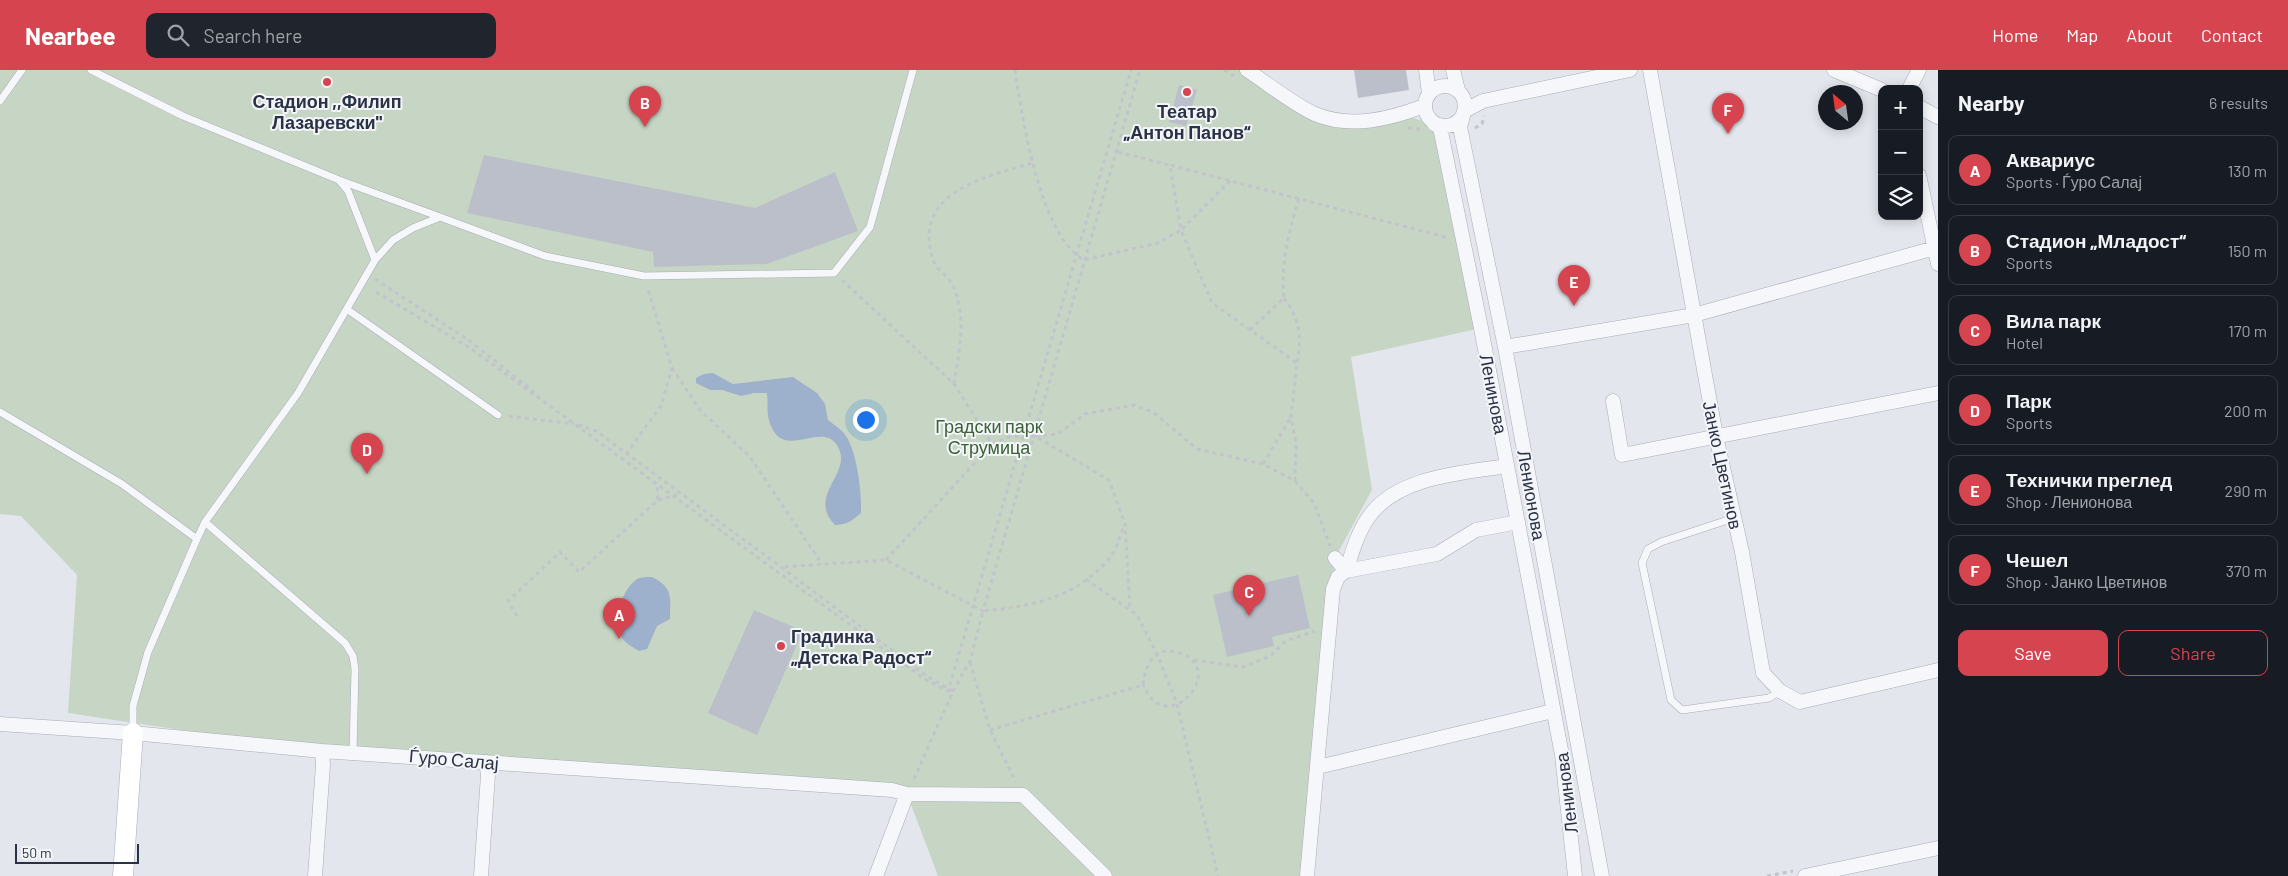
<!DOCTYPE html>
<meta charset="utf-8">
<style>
body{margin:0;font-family:Barlow,sans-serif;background:#20242c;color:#f1f3f6}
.controls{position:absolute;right:15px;top:15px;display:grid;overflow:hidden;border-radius:10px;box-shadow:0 2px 12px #0003}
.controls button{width:45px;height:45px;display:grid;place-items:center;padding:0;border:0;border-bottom:1px solid #363941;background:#171b24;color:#f1f3f6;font:25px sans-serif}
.compass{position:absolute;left:1818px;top:15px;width:45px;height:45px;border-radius:50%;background:#171b24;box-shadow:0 2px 12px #0003;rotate:331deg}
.scale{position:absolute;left:15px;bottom:12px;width:124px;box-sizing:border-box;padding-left:5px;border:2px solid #2a3245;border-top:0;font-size:14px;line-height:18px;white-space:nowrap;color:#2a3245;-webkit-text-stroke:4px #f3f5f9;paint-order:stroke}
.you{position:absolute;left:865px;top:349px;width:18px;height:18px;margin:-12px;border:4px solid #fff;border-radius:50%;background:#1a73e8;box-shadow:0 0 0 8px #1a73e833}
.badge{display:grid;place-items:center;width:32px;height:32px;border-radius:50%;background:#d5444f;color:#fff;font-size:16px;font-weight:700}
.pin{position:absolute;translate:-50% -41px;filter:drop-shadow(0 1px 2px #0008)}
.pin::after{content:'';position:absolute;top:26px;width:18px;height:15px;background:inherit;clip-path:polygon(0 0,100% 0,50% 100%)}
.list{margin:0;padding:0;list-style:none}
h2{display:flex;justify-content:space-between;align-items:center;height:65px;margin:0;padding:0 20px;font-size:21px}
h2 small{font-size:16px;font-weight:400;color:#9ea1a6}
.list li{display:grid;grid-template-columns:32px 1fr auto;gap:15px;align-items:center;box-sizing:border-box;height:70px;margin:0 10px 10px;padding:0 10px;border:1px solid #363941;border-radius:10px}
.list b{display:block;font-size:19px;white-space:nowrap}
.list p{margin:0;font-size:16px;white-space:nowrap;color:#9ea1a6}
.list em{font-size:16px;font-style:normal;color:#9ea1a6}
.actions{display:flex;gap:10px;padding:15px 20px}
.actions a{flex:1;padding:11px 0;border:1px solid #d5444f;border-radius:10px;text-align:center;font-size:18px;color:#d5444f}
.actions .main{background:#d5444f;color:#fff}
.icon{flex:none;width:28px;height:28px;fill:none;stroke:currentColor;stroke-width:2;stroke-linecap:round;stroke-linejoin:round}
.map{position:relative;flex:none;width:1938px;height:806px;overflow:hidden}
header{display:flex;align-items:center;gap:30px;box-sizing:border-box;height:70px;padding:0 25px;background:#d5444f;color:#fff}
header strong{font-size:24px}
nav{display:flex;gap:28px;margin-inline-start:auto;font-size:18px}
.search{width:350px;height:45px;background:#20242c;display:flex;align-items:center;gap:12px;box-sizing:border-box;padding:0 18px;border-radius:10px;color:#9ea1a6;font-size:19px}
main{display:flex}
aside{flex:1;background:#171b24}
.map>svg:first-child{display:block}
.green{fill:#c7d6c4}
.water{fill:#9db1cd}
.building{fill:#babfca}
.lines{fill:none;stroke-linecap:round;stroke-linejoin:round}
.lane-casing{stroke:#a8acb7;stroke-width:8}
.street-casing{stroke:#a8acb7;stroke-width:15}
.secondary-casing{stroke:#a8acb7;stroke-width:21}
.path{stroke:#c1c4cb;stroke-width:3;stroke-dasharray:4 4;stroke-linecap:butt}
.lane{stroke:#f6f7fa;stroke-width:7}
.street{stroke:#f6f7fa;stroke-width:14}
.secondary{stroke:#fff;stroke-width:20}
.poi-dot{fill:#d5444f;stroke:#f3f5f9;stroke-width:2}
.labels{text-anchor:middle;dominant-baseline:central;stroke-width:4;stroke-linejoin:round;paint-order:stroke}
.poi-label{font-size:18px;font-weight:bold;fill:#2a3245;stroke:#f3f5f9}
.street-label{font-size:18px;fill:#2a3245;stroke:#f3f5f9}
.park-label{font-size:18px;fill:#3b6236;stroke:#f3f5f9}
</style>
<header>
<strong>Nearbee</strong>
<div class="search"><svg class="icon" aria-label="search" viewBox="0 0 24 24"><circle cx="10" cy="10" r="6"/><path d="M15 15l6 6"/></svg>Search here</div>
<nav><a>Home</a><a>Map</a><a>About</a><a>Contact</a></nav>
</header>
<main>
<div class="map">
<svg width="1938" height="806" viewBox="0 0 1938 806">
<rect width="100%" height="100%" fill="#e3e6ec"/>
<path class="green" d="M0 0H1247L1315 44 1345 51 1402 44 1440 57 1481 258 1351 287 1372 420 1335 488 1307 806H938L907 724 322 681 68 643 77 505 21 446 0 444Z"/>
<path class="water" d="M713 303 733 314 793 307 817 323 825 334 828 350C833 354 839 358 843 362 857 377 862 423 861 443 853 450 847 455 835 455 806 425 853 404 838 377 822 347 779 398 768 346 767 339 768 331 767 323H754L741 326 722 320H710L696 313V308L704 304Z
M652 507C674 518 670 528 670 549L657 556 647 579 639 581C633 577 624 573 621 566 614 548 621 520 637 509 641 507 648 507 652 507Z"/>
<path class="building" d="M1354 0H1406L1409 20 1358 28Z
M1179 15 1197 20 1186 56 1169 52Z
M484 85 755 138 835 102 858 161 767 194 654 197 653 182 467 143Z
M1298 505 1310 558 1272 567 1274 576 1227 587 1213 525Z
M754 540 803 561 757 665 708 643Z"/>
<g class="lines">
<g class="lane-casing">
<path id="lane" d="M91 0 183 46 339 110 348 121 375 190
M0 31 22 0
M339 110 440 147
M348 240 498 345
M0 342 122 414 197 469 148 582 133 636V662
M1734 448 1661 472 1648 479 1642 493 1671 630 1682 640 1769 628 1780 621
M197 469 205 452
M353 683 355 599 353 586 345 573 205 452 298 323 375 190 393 170 413 158 440 147 545 186 644 206 834 203 870 157 913 0"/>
</g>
<g class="street-casing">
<path id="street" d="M1247 0C1267 13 1294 35 1315 44 1351 59 1390 49 1424 36
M1426 0 1429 24
M1453 0 1458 20
M1650 0 1716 366 1742 482 1763 603 1780 621 1800 632 1938 600
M1834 0 1882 20
M1425 36a20 20 0 1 1 40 0a20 20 0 1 1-40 0Z
M1909 19 1919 0
M1919 37 1938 47
M1464 41 1483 31 1630 0
M1463 46 1460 57 1505 277 1602 806
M1434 54 1440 57 1481 258 1562 685 1575 806
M1919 105 1938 194
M1505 277 1694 245 1935 178
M1613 331 1622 385 1938 323
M1335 488 1346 501C1352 483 1357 464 1368 448 1396 406 1463 403 1507 396
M0 654 133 663 322 681 892 720 907 724 1023 725 1105 806
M1318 697 1553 641
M315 806 323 695 322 681
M481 806 488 705 486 692
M876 806 907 724
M1307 806 1333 519 1338 507 1346 501 1437 484 1476 460 1518 452
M1805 806 1938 778"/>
</g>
<g class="secondary-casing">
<path id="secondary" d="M123 806 133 663"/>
</g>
<path class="path" d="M1015 0C1022 47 1040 166 1084 190L1158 173 1181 160 1170 95 1449 168
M1224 0 1234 6
M1408 58 1421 59
M1475 58 1482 54 1484 46
M1118 82 1170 95
M375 209 470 271 539 326
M842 210 954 314 992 374 1008 367 1035 366 1109 410 1125 454 1130 540
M376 222 470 278 926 610 948 621 1131 0
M1284 228C1300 248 1302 269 1297 293
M1250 260 1284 228C1281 189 1288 166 1299 128
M672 298 700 340 750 387 822 494
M954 314C958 290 963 265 960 241 959 233 956 219 951 212 947 205 937 200 934 192 909 124 983 107 1033 93
M509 346 574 354
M578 355 596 361 781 497
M1035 366 1058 364 1085 344 1134 335 1153 342 1197 379 1263 394 1295 411 1296 373 1291 347 1297 293 1212 233 1181 160 1231 110
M626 384 661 336 672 298 647 216
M1263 394 1291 347
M1295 411 1314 433 1330 476
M658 430 680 424
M886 490 992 374
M1086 509 1137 545 1157 584 1177 634 1218 806
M517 546 508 531 560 482 579 502 658 430 657 415
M1194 590 1243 597 1270 586 1286 571 1315 561
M970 592 990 660 1016 712
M953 621 928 607 781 497 886 490 983 541 1140 0
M990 660 1143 615C1145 594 1155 575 1180 583 1224 598 1178 657 1151 628 1148 625 1146 619 1143 615
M914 709 953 621 970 591 983 541C1032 536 1074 529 1109 489 1116 481 1120 465 1125 454
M1767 806 1793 801"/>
<use href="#lane" class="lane"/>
<use href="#street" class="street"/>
<use href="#secondary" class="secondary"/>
</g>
<g class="poi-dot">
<circle cx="327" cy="12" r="5"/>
<circle cx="1187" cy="22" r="5"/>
<circle cx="781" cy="576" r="5"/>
</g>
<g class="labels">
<g class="poi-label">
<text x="327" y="31">Стадион ,,Филип<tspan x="327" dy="21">Лазаревски"</tspan></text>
<text x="1187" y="41">Театар<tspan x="1187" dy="21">„Антон Панов“</tspan></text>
<text x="791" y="566" text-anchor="start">Градинка<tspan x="791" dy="21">„Детска Радост“</tspan></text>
</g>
<g class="street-label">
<text transform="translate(1494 324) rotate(79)">Ленинова</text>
<text transform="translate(1723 395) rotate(78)">Јанко Цветинов</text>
<text transform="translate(1532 425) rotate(80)">Ленионова</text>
<text transform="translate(454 689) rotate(5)">Ѓуро Салај</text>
<text transform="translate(1566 723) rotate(-97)">Ленинова</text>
</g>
<g class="park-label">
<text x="989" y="356">Градски парк<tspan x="989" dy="21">Струмица</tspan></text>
</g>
</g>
</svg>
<div class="controls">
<button>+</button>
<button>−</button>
<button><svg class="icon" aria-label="layers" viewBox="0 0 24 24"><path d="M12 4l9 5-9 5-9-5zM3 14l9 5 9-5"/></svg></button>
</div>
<svg class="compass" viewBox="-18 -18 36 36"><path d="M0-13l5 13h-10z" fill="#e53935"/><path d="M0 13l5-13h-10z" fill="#9ea1a6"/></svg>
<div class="scale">50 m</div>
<div class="you"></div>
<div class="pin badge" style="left:619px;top:569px">A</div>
<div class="pin badge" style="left:645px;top:57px">B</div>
<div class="pin badge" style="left:1249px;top:546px">C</div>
<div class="pin badge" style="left:367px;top:404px">D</div>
<div class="pin badge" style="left:1574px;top:236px">E</div>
<div class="pin badge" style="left:1728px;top:64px">F</div>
</div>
<aside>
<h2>Nearby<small>6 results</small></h2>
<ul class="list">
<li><span class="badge">A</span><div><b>Аквариус</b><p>Sports · Ѓуро Салај</p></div><em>130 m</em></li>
<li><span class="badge">B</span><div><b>Стадион „Младост“</b><p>Sports</p></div><em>150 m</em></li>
<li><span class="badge">C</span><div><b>Вила парк</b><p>Hotel</p></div><em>170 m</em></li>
<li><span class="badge">D</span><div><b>Парк</b><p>Sports</p></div><em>200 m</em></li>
<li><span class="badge">E</span><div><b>Технички преглед</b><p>Shop · Ленионова</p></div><em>290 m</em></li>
<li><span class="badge">F</span><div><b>Чешел</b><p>Shop · Јанко Цветинов</p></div><em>370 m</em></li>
</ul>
<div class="actions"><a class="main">Save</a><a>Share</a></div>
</aside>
</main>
